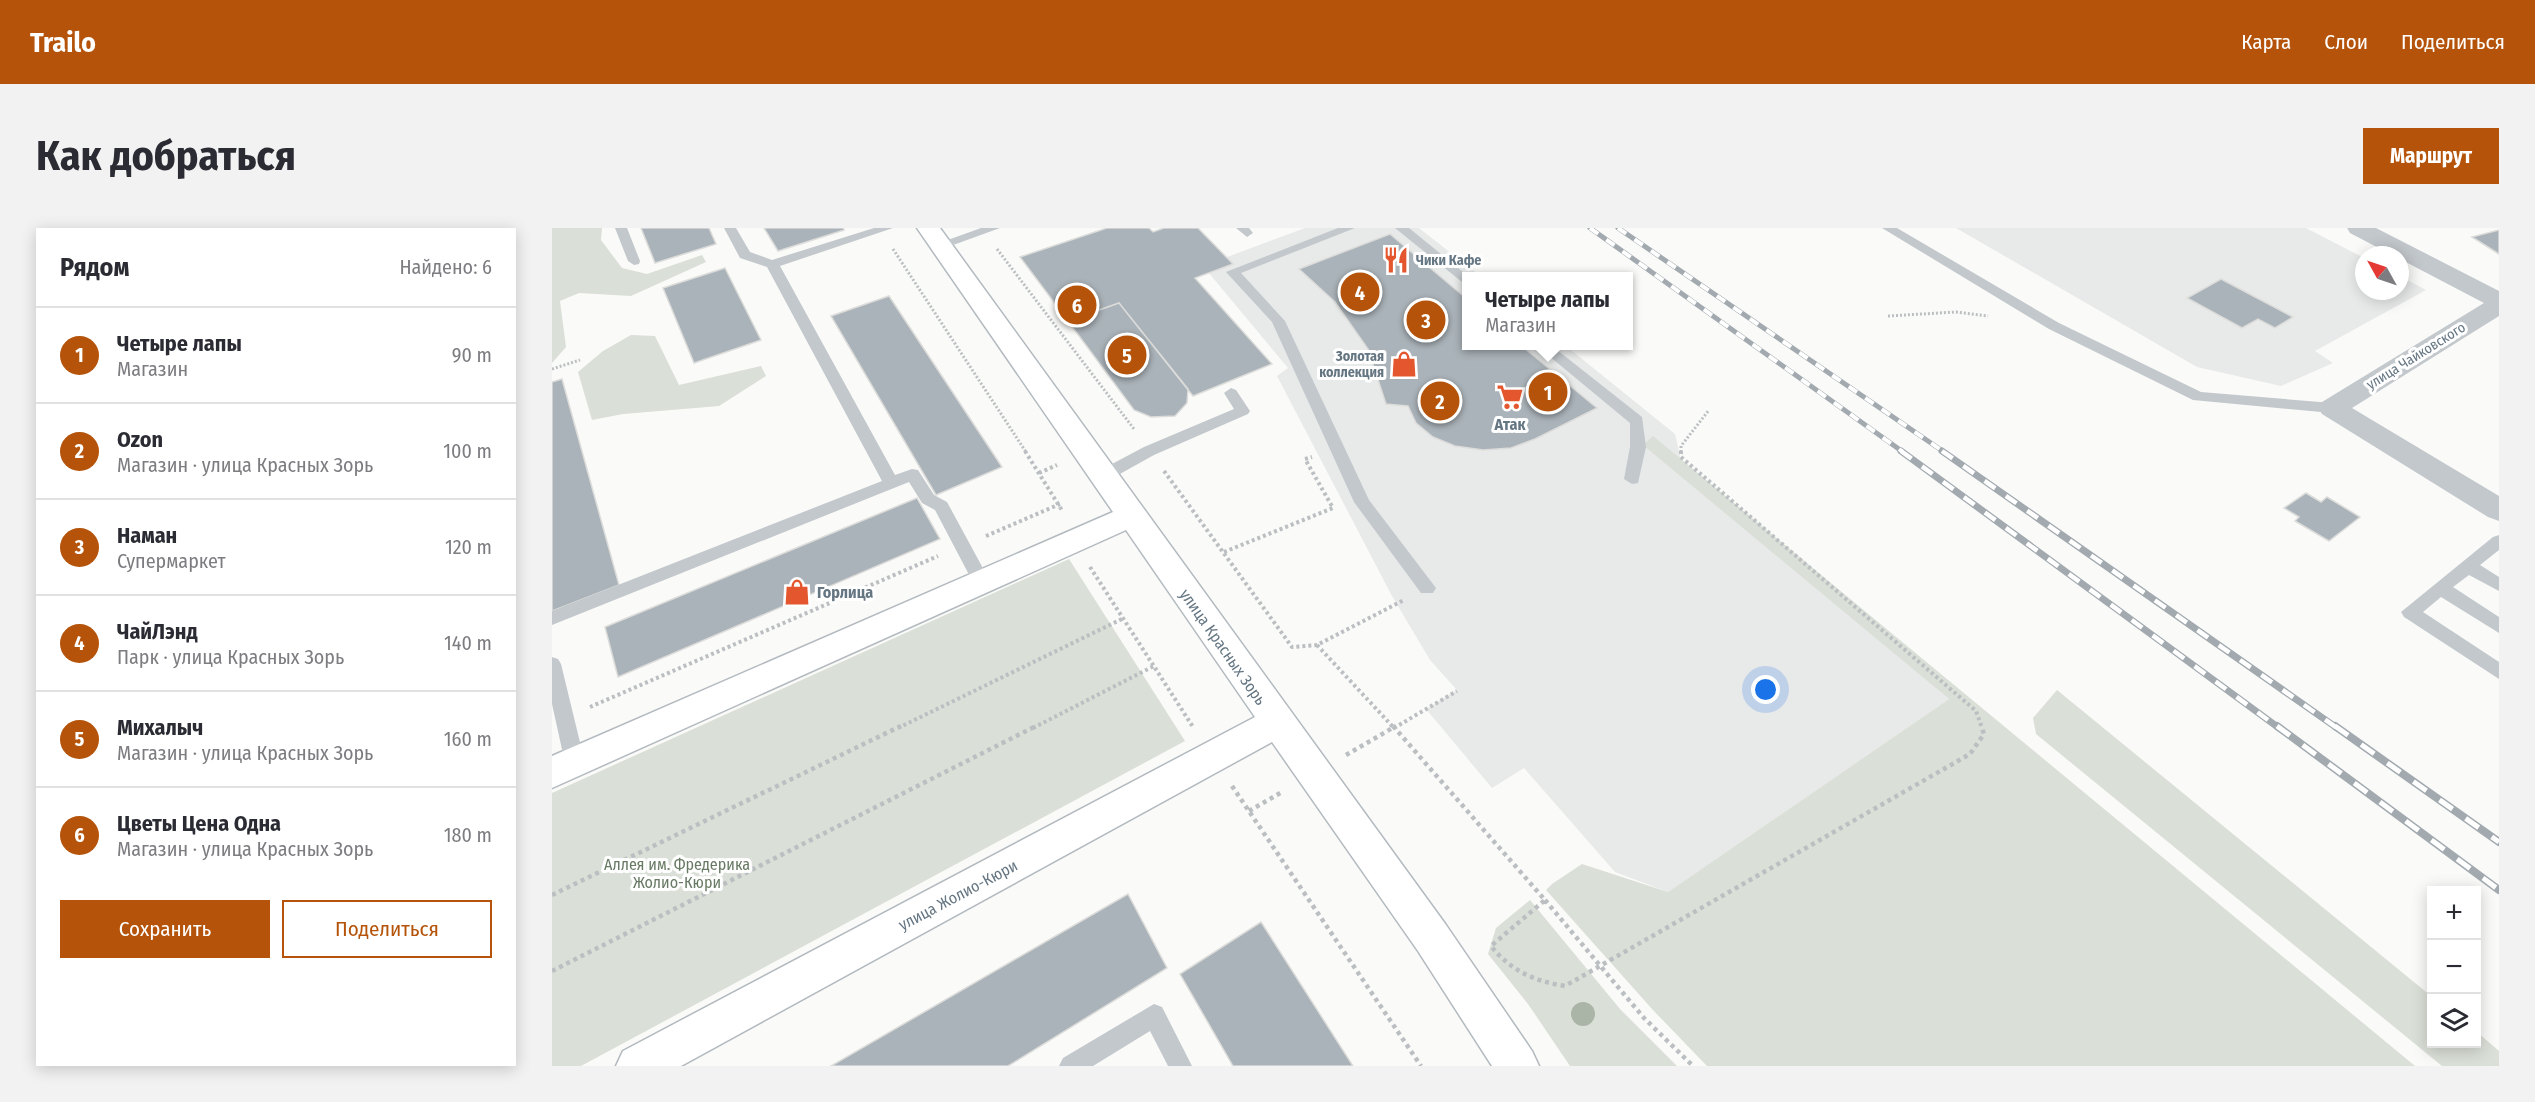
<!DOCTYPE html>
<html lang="ru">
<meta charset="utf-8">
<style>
body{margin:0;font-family:"Fira Sans Condensed",sans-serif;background:#f2f2f3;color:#2b2b33}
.controls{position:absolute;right:18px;bottom:18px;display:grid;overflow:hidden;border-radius:0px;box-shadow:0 3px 15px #0003}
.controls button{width:54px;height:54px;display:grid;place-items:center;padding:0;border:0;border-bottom:2px solid #e1e1e2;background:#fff;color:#2b2b33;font:30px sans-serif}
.compass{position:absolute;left:1803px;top:18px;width:54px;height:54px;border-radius:50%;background:#fff;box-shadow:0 3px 15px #0003;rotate:310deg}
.you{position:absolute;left:1214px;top:462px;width:21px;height:21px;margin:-15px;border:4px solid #fff;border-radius:50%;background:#1a73e8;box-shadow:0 0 0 9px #1a73e833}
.badge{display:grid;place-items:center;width:39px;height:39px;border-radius:50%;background:#b45309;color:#fff;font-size:20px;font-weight:700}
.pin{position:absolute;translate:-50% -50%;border:3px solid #fff;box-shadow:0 2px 6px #0006}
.popup{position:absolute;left:910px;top:44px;width:171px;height:78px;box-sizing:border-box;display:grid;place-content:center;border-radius:0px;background:#fff;filter:drop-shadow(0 2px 4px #0005);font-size:20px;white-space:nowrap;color:#7c7c81}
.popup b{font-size:22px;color:#2b2b33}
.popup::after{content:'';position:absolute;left:50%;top:100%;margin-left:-12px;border:12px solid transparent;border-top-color:#fff}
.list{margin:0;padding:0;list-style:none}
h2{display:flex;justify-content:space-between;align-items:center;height:78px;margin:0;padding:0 24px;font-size:26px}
h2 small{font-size:20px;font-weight:400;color:#7c7c81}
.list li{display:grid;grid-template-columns:39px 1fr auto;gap:18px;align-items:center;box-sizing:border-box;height:96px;padding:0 24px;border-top:2px solid #e1e1e2}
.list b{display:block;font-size:22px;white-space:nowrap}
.list p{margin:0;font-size:20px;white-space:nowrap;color:#7c7c81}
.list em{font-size:20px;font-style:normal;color:#7c7c81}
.actions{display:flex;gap:12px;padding:18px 24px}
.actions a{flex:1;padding:14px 0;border:2px solid #b45309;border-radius:0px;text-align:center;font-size:21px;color:#b45309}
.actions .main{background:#b45309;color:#fff}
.icon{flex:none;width:33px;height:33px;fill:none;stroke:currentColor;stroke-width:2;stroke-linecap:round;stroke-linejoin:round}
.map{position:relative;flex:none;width:1947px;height:838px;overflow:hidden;border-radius:0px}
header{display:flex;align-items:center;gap:36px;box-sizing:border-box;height:84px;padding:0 30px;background:#b45309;color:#fff}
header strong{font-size:28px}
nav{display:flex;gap:33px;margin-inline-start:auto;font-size:21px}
.intro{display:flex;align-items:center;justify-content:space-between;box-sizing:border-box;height:144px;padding:0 36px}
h1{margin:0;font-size:42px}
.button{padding:15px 27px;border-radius:0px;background:#b45309;color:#fff;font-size:21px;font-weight:700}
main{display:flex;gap:36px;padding:0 36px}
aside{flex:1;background:#fff;border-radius:0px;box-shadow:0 3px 15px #0003}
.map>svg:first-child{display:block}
.built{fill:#e8e9e9}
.green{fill:#dadfd7}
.building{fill:#aab3b9;stroke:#dcdcda;stroke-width:1.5}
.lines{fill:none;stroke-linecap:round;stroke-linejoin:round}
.secondary-casing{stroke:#b3babf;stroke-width:3}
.path-far2{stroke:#bbbfc2;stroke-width:3;stroke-dasharray:2 2;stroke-linecap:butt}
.path-far1{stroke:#bbbfc2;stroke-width:4;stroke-dasharray:3 3;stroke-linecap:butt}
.path{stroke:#bbbfc2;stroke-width:4.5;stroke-dasharray:4 4;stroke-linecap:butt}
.lane{fill:#c3c8cc;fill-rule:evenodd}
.street{fill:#c3c8cc;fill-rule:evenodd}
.secondary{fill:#fff;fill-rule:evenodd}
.rail-far2-casing{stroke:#a2aab0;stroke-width:5}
.rail-far1-casing{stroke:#a2aab0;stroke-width:7}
.rail-casing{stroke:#a2aab0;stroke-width:8}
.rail-far2{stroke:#fff;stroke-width:4;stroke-dasharray:10;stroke-linecap:butt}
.rail-far1{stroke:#fff;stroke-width:4.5;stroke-dasharray:13;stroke-linecap:butt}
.rail{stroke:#fff;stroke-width:5;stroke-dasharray:16;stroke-linecap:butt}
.tree{fill:#aab4a7}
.labels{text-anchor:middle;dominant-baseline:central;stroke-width:6;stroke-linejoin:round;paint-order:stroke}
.far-poi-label{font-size:14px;font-weight:bold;fill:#657683;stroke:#fff;text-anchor:start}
.far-street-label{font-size:14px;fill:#657683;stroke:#fff}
.poi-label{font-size:16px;font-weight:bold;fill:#657683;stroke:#fff}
.street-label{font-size:16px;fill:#657683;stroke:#fff}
.park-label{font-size:16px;fill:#687a64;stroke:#fff}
</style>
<header>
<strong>Trailo</strong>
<nav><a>Карта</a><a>Слои</a><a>Поделиться</a></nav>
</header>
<div class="intro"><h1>Как добраться</h1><a class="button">Маршрут</a></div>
<main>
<aside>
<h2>Рядом<small>Найдено: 6</small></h2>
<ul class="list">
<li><span class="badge">1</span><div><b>Четыре лапы</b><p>Магазин</p></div><em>90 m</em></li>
<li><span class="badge">2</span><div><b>Ozon</b><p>Магазин · улица Красных Зорь</p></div><em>100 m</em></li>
<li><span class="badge">3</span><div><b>Наман</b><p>Супермаркет</p></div><em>120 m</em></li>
<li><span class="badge">4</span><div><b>ЧайЛэнд</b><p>Парк · улица Красных Зорь</p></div><em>140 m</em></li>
<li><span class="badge">5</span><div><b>Михалыч</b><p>Магазин · улица Красных Зорь</p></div><em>160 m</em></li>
<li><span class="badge">6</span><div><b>Цветы Цена Одна</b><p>Магазин · улица Красных Зорь</p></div><em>180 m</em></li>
</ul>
<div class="actions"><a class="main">Сохранить</a><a>Поделиться</a></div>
</aside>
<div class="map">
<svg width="1947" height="838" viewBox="0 0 1947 838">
<rect width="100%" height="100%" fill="#fafaf8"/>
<path class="built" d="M753 0H867L928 48H915V118H1014L1123 206 1133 250 1397 471 1116 664 1063 644 972 540 940 560 874 481 905 462 878 432 840 368 725 148 736 140 651 38Z
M1404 0H1754L1812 30V63H1848V48L1874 62 1763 123 1781 135 1729 158 1645 139Z"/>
<path class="green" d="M0 0H50L49 12 70 40 95 46 150 27 154 34 79 68 27 65 8 73 14 119 0 135Z
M79 107 103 108 127 157 209 138 214 148 167 178 71 186 40 192 26 144 51 123Z
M1101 208 1863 838H1155L1100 781 994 662 1000 656 1030 636 1116 664 1397 471 1091 217Z
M517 331 633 513 29 838H0V565Z
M1505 462 1879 768 1880 816H1924L1925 804 1947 823V838H1890L1484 506 1481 490Z
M978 672 1068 781 1125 838H1018L976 776 936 726 944 700Z"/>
<path class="building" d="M89 0H157L164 16 103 35Z
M212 0H291L292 2 226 23Z
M555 0H597L601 4 612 0H646L681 36 643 50 720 136 641 168 567 75 516 93 468 29Z
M1947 2V26L1920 9Z
M838 6 915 71V118H970L1045 180 983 211 959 220 931 222 903 218 881 209 864 195 856 178 834 176 816 121 783 74 747 41Z
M173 40 209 112 142 135 111 60Z
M1669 51 1741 89 1723 100 1706 91 1690 100 1635 70Z
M337 68 450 239 384 267 279 88Z
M567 75 636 161 635 175 623 188 599 189 582 182 516 93Z
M10 151 67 357 0 383V154Z
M1754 265 1769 274 1775 269 1808 289 1777 313 1743 293 1747 289 1732 280Z
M365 270 388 311 66 449 53 399Z
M576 666 615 740 456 838H279Z
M709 694 801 838H681L628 746Z"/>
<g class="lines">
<g class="secondary-casing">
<path id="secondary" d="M365 0H388L894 697 980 823 987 838H940L866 723 720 514 129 838H64L71 823 703 489 574 302 0 560V528L561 284Z"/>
</g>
<path class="path-far2" d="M341 21 474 224
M445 21 582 201
M1336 88 1404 84 1436 88
M0 141 28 132
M1129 224V218L1157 182"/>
<path class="path-far1" d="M473 223 511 284
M1129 223V229L1424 483 1430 500
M612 243 740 419 765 417 852 372
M487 245 505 237
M434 308 508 276
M672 324 781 280 753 231 760 229
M538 339 641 499
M765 417 842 500
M38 479 386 328
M346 500 572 390
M481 500 602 438
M842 500 905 463"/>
<path class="path" d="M841 498 993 672 939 718C959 743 982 753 1013 758L1418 526 1432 506 1429 498
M794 527 844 498
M680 558 869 838
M697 583 730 564
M0 667 349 498
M993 672 1092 790 1141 838
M0 743 484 498"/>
<path class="lane" d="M63 0H75L88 33 87 36 82 37 76 33Z
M172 0H184L198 24 220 32 322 0H341L228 38 343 247 360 241 366 242 382 267 395 274 439 355 436 360H424L383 282 370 275 357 254 0 397V383L330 253 215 39 188 30Z
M429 0H448L393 20 388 21 382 17Z
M684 0H697L701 5 695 9Z
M786 0H803L689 45 733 93 817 272 884 360 881 365H869L802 274 720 94 674 44Z
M843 0H857L916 48 915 58Z
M1330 0H1345L1507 95 1649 164 1780 175 1787 180 1780 185 1641 172 1497 101Z
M985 118H1000L1090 189 1094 219 1086 255 1080 256 1072 251 1078 219V195Z
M679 160 684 162 698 183 696 186 602 227 557 252H545L543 248 545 244 592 219 682 181 672 165Z
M1947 307V322L1928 337 1947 349V363L1917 347 1901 359 1947 389V405L1889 369 1871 384 1947 434V451L1852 389 1849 384 1941 309Z
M0 429 6 431 9 436 33 535 30 541 23 543 16 541 13 535 0 476Z
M602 776 610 779 640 838H616L598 803 541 838H507L511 830Z"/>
<path class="street" d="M1795 0H1824L1947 63V88L1800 180 1947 268V293L1936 289 1770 186 1766 180 1770 174 1932 75 1848 31V27H1840L1798 5Z"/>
<use href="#secondary" class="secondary"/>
<g class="rail-far2-casing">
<path id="rail-far2" d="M1038 0 1351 224
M1066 0 1392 224"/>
</g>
<g class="rail-far1-casing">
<path id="rail-far1" d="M1349 223 1727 500
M1390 223 1785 500"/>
</g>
<g class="rail-casing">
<path id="rail" d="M1725 498 1947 662
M1783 498 1947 614"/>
</g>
<use href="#rail-far2" class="rail-far2"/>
<use href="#rail-far1" class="rail-far1"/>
<use href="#rail" class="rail"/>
</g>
<circle class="tree" cx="1031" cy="786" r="12"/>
<defs>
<g id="restaurant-bare" transform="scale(2.07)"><path d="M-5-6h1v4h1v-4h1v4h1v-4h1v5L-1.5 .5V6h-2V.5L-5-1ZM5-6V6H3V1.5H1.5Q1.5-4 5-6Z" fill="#e4572e" stroke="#fff" stroke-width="2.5" paint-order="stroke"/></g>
<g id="shop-bare" transform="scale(2.07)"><path d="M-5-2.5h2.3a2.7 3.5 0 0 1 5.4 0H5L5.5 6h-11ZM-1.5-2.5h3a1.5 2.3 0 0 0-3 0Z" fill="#e4572e" stroke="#fff" stroke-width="2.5" paint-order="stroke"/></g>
<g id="supermarket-bare" transform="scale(2.07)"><path d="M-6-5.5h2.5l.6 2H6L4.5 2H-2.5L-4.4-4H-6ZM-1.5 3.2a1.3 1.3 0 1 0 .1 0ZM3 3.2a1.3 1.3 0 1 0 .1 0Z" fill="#e4572e" stroke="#fff" stroke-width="2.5" paint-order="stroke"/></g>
</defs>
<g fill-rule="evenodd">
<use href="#restaurant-bare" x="844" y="32"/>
<use href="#shop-bare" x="852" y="136"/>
<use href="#supermarket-bare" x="958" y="169"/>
<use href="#shop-bare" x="245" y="364"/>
</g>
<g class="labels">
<g class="far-poi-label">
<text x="864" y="32">Чики Кафе</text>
<text x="832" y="128" text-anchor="end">Золотая<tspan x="832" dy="16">коллекция</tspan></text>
</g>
<g class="far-street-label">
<text transform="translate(1864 128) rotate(-32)">улица Чайковского</text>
</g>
<g class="poi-label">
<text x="958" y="196">Атак</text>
<text x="265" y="364" text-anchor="start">Горлица</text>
</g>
<g class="street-label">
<text transform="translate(671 419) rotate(55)">улица Красных Зорь</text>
<text transform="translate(406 667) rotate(-28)">улица Жолио-Кюри</text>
</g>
<g class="park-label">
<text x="125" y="636">Аллея им. Фредерика<tspan x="125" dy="18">Жолио-Кюри</tspan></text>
</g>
</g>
</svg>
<div class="controls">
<button>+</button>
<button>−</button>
<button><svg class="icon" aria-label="layers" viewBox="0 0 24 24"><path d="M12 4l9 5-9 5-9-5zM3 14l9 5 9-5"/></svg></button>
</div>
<svg class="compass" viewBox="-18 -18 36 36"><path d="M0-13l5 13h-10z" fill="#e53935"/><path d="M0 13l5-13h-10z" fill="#7c7c81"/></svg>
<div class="you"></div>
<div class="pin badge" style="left:996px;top:164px">1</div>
<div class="popup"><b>Четыре лапы</b>Магазин</div>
<div class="pin badge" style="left:888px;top:173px">2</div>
<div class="pin badge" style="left:874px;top:92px">3</div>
<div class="pin badge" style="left:808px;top:64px">4</div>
<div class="pin badge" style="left:575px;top:127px">5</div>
<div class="pin badge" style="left:525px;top:77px">6</div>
</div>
</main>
